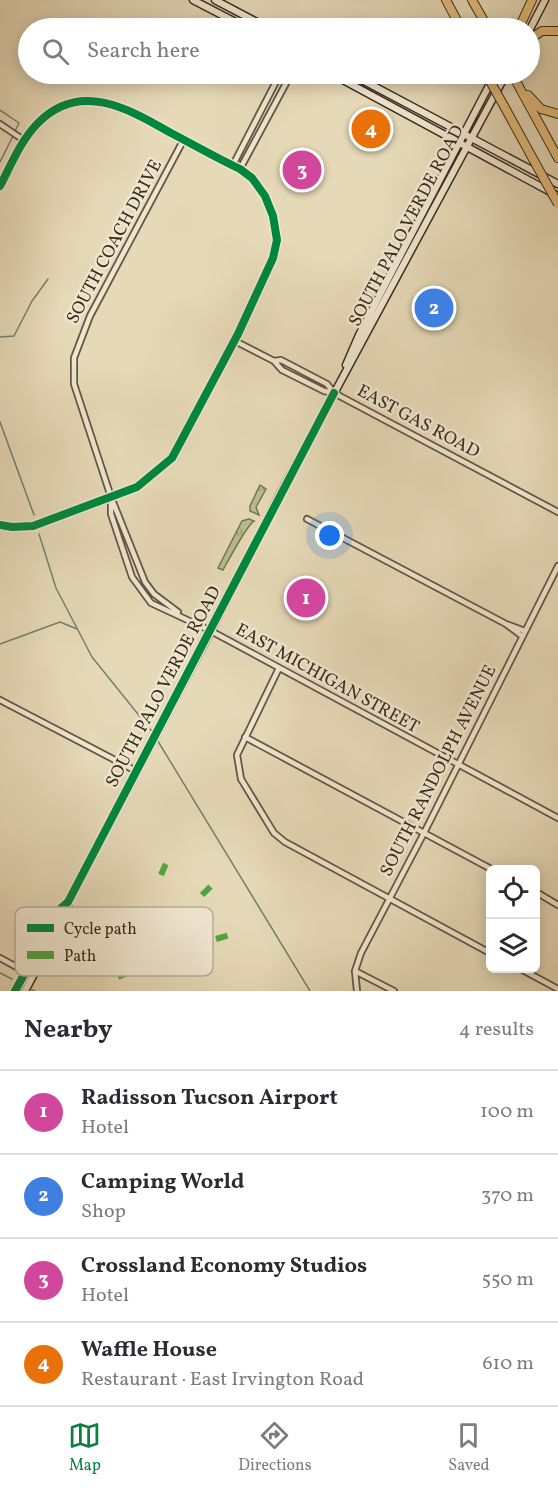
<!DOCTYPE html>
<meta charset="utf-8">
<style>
body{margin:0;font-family:Vollkorn,serif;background:#f2f2f3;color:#2b2b33}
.controls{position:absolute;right:18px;bottom:18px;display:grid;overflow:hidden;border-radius:9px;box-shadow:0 3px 15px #0003}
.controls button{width:54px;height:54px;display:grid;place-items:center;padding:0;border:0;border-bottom:2px solid #e1e1e2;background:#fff;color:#2b2b33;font:30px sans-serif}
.you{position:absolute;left:330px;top:536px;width:21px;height:21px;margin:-15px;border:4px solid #fff;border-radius:50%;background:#1a73e8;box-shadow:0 0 0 9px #1a73e833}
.badge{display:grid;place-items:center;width:39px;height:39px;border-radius:50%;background:#0b8043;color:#fff;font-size:20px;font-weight:700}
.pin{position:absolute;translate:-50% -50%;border:3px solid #fff;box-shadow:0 2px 6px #0006}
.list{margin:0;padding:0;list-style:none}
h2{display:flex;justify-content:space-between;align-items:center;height:78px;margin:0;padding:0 24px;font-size:26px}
h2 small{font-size:20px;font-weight:400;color:#7c7c81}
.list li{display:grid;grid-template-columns:39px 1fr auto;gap:18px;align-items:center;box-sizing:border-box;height:84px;padding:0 24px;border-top:2px solid #e1e1e2}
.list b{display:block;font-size:22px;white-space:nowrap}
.list p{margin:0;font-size:20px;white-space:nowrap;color:#7c7c81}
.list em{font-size:20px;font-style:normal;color:#7c7c81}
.icon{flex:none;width:33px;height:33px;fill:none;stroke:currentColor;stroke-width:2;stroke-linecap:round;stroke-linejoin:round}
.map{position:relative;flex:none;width:558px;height:991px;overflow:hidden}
.search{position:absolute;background:#fff;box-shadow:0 3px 15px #0003;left:18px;right:18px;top:18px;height:66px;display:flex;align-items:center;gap:15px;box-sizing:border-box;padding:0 21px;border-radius:33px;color:#7c7c81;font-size:22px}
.sheet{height:414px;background:#fff}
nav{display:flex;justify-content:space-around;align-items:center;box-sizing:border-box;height:84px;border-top:2px solid #e1e1e2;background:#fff;font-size:16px;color:#7c7c81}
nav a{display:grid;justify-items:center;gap:3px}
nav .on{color:#0b8043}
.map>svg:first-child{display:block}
.grass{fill:url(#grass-tufts);stroke:#777555;stroke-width:1.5}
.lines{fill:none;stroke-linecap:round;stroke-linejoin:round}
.stream{stroke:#718170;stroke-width:1.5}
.minor-casing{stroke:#645643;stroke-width:8}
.secondary-casing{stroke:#382b1c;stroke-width:9}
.motorway-casing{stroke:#382b1c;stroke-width:10}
.minor{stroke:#efe6d0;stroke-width:4.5}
.secondary{stroke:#efe6d0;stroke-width:6}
.motorway{stroke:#e3bc7c;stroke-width:8}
.motorway-bridge-casing{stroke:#382b1c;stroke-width:10;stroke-linecap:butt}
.motorway-bridge{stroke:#e3bc7c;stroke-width:8}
.quiet{stroke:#53a441;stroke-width:6;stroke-dasharray:12 6;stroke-linecap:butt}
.cycleway-casing{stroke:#efe6d0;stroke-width:11}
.cycleway{stroke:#00873e;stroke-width:8}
.labels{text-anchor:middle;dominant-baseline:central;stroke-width:5;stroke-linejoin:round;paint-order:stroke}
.street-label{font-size:18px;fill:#382b1c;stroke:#efe6d0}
.key{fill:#efe6d0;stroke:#b8ae9a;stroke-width:1.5}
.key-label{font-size:16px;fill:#382b1c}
</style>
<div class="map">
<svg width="558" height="991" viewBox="0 0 558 991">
<defs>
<pattern id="grass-tufts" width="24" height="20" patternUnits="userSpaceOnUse" patternTransform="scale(1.5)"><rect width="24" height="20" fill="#b6bf8e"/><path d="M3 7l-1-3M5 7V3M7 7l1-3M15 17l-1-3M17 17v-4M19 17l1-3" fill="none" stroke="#959b73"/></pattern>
</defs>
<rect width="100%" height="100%" fill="#e6d9b7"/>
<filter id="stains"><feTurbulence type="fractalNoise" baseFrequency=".00333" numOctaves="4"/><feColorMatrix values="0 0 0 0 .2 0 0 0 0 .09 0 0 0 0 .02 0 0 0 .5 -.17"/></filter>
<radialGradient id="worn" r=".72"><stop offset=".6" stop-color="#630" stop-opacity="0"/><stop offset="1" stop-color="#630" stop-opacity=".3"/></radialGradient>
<path class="grass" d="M260 485 266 489 256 507 259 515 250 511V506Z
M249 519 254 521C247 525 228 561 223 570L218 568 242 521Z"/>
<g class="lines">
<path class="stream" d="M0 110 19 123 15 131
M0 162 13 136
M0 337 14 336 32 301 48 279
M0 422 34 515
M39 534 56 588 92 657 154 734
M0 644 60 622 77 629
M156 738 310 991
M0 973 12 979
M32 990 35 991"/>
<g class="minor-casing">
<path id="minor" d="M0 124 25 141
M233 165 280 74
M240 169 291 74
M0 186C11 165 21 140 38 123 80 80 129 109 171 133 194 145 217 158 240 169L252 178 265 196 273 216 277 240 273 258 238 334 172 458 137 487 33 526 12 527 0 525
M235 341 274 361 282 370 324 391 334 393 558 512
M274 361 281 360 327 384 334 393
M111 497V514L132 577 151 603 211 631 558 818
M307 519 506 624 525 631
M178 612 154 594 145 582 111 497 74 384V358L90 316 184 139
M506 624 522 636
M279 668 237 755 241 779 274 833 285 842 490 953
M0 700 136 771
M245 737 493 870
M536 892 558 905
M0 958 33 976
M519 968 558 989
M355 971 394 991
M357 991 355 971 361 953 424 833 558 566"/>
</g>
<g class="secondary-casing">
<path id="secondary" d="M193 0 247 28
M215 0 268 28
M530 29 545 0
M332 74 558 196
M351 74 558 184
M346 365 359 335 495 74
M15 991 61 908 68 902 211 631 281 492 506 74
M25 991 68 911V902"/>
</g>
<g class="motorway-casing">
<path id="motorway" d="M446 0 461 28
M472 0 488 28
M519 28 532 0
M530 39 542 31H558
M512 74 558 158
M528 95 541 109 558 114
M504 106 533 159"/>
</g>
<use href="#minor" class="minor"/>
<use href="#secondary" class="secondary"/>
<use href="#motorway" class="motorway"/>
<g class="motorway-bridge-casing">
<path id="motorway-bridge" d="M486 74 504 106
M533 159 558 204"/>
</g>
<use href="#motorway-bridge" class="motorway-bridge"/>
<path class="quiet" d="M161 875 167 861
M202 895 214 883
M100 924 104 917 113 914
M216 939 230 935
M111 953 125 948
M118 977 132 971"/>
<g class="cycleway-casing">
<path id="cycleway" d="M0 186C11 165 21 140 38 123 80 80 129 109 171 133 194 145 217 158 240 169L252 178 265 196 273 216 277 240 273 258 238 334 172 458 137 487 33 526 12 527 0 525
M15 991 61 908 68 902 334 393"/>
</g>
<use href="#cycleway" class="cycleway"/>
</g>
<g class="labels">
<g class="street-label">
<text transform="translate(407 226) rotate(-62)">SOUTH PALO VERDE ROAD</text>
<text transform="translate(115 242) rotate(-62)">SOUTH COACH DRIVE</text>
<text transform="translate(418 422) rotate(28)">EAST GAS ROAD</text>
<text transform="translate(327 679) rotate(29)">EAST MICHIGAN STREET</text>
<text transform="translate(164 687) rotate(-62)">SOUTH PALO VERDE ROAD</text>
<text transform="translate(439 771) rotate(-63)">SOUTH RANDOLPH AVENUE</text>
</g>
</g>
<rect x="15" y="907" width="198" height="69" rx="9" class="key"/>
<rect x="27" y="924" width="27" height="8" fill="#00873e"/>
<rect x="27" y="951" width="27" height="8" fill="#53a441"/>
<g class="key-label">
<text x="64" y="934">Cycle path</text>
<text x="64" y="961">Path</text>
</g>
<rect width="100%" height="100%" filter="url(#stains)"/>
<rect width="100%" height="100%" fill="url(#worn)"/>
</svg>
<div class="controls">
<button><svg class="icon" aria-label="locate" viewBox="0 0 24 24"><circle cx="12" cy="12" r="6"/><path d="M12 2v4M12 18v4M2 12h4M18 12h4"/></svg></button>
<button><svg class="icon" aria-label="layers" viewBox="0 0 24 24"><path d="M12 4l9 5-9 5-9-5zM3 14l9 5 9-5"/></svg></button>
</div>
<div class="you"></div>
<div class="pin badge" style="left:306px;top:598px;background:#d1479c">1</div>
<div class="pin badge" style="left:434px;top:308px;background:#3f7fe0">2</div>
<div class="pin badge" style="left:302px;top:170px;background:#d1479c">3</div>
<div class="pin badge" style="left:371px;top:129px;background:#e8710a">4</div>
<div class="search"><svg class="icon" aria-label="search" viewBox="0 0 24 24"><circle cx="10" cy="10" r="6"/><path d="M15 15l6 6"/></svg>Search here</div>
</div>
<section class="sheet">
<h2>Nearby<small>4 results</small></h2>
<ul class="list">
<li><span class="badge" style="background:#d1479c">1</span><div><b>Radisson Tucson Airport</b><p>Hotel</p></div><em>100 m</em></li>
<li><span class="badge" style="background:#3f7fe0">2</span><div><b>Camping World</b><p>Shop</p></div><em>370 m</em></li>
<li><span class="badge" style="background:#d1479c">3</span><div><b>Crossland Economy Studios</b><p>Hotel</p></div><em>550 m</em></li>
<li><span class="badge" style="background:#e8710a">4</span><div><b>Waffle House</b><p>Restaurant · East Irvington Road</p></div><em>610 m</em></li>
</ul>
</section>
<nav>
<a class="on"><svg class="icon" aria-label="map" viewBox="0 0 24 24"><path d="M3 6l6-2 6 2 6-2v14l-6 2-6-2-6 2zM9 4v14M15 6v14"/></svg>Map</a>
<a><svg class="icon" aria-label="directions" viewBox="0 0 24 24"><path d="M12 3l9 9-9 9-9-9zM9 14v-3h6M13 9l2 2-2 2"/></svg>Directions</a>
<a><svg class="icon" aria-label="saved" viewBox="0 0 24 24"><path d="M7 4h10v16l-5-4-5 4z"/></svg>Saved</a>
</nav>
